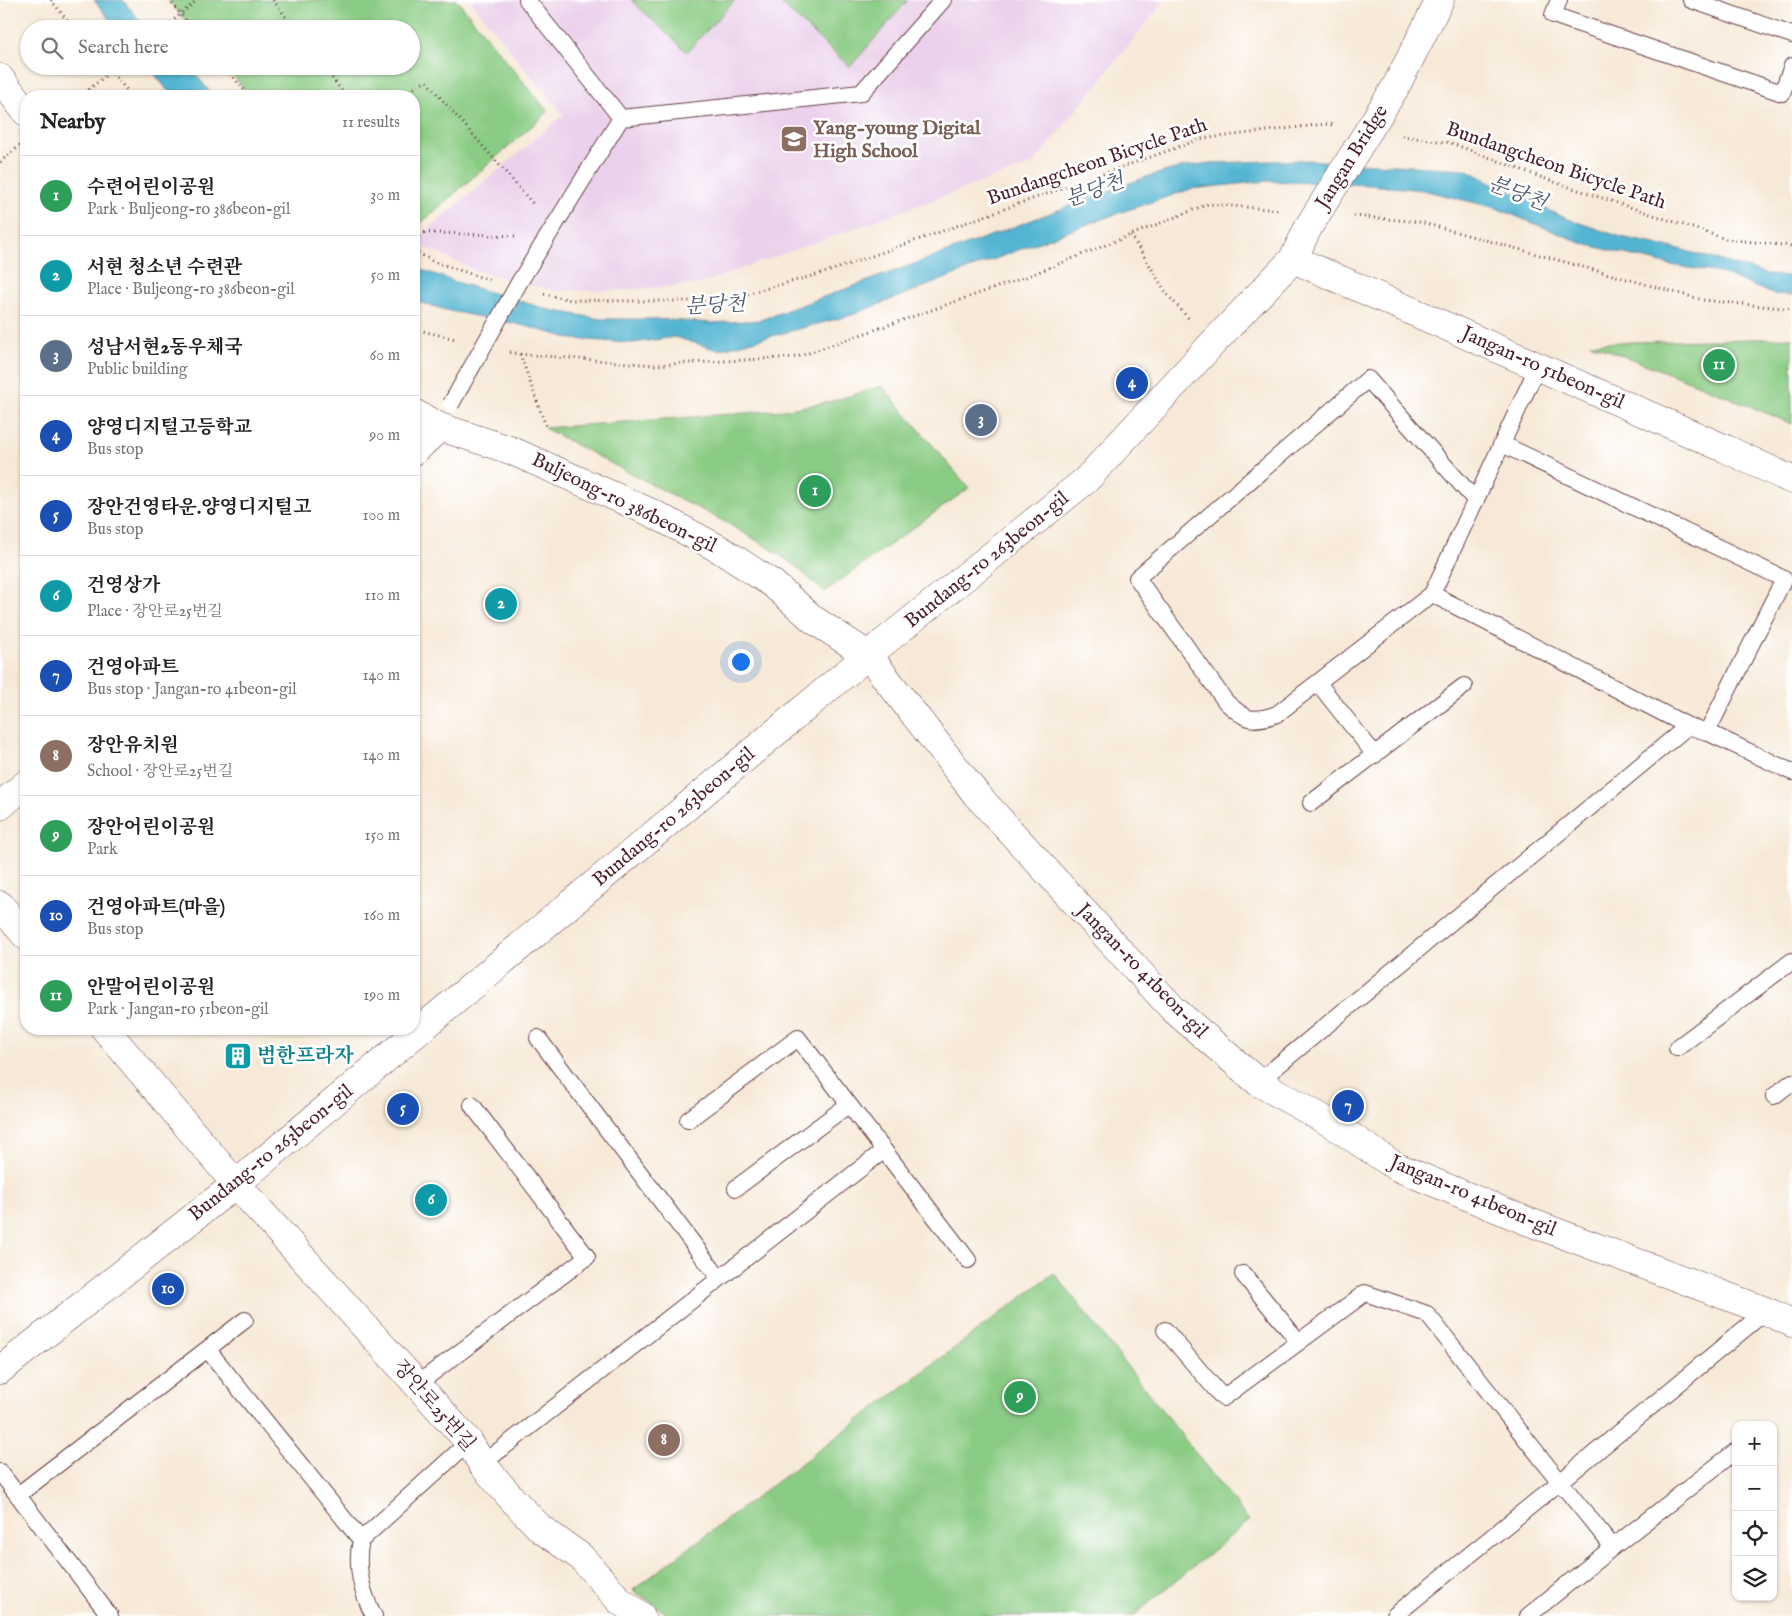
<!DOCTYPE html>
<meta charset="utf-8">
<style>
body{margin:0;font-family:"IM FELL English","Noto Serif KR",serif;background:#f6f6f6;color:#222}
.controls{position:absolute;right:15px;bottom:15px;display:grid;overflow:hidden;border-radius:10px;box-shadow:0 1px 4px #0004}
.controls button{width:45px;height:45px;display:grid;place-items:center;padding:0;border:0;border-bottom:1px solid #e0e0e0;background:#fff;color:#222;font:25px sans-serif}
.you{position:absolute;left:740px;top:661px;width:18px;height:18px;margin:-12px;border:4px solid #fff;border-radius:50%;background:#1a73e8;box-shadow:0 0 0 8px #1a73e833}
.badge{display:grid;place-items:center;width:32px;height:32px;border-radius:50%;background:#d1495b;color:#fff;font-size:16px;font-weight:700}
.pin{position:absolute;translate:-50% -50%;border:2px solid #fff;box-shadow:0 1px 5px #0006}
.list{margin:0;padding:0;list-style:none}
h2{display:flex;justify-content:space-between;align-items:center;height:65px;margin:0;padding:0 20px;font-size:21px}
h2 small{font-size:16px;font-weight:400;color:#767676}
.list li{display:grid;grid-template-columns:32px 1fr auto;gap:15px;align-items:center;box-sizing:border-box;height:80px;padding:0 20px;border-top:1px solid #e0e0e0}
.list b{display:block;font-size:19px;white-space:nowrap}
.list p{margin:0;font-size:16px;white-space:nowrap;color:#767676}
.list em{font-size:16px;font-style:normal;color:#767676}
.icon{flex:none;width:28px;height:28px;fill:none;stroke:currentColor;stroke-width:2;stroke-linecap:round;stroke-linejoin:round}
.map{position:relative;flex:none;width:1792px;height:1616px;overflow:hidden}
.search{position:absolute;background:#fff;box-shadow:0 1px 4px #0004;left:20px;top:20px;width:400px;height:55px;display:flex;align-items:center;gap:12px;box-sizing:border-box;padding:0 18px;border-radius:28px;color:#767676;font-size:19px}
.panel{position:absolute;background:#fff;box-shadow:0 1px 4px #0004;left:20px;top:90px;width:400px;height:945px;border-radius:20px}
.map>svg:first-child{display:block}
.built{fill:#ebd1eb}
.green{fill:#8bcc84;stroke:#6a7658}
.water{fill:#53b5d2;stroke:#4e6a7e}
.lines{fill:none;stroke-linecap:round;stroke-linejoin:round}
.service-casing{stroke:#643d45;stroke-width:18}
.minor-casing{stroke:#643d45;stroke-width:29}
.tertiary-casing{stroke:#643d45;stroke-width:29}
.path{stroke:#643d45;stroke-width:3;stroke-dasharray:1 4;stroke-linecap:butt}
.service{stroke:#fff;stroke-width:16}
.minor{stroke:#fff;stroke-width:28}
.tertiary{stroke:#fff;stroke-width:28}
.service-bridge-casing{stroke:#643d45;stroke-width:18;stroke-linecap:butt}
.tertiary-bridge-casing{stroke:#643d45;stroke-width:29;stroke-linecap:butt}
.path-bridge{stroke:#643d45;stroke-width:3;stroke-dasharray:1 4;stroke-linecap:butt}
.service-bridge{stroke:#fff;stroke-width:16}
.tertiary-bridge{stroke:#fff;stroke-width:28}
.labels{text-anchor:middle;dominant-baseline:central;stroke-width:5;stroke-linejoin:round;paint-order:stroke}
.education-label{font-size:20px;font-weight:bold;fill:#785e54;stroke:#fff;text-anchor:start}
.street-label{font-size:20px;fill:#4a1f2b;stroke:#fff}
.culture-label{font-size:20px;font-weight:bold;fill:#0d838f;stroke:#fff;text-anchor:start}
.water-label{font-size:21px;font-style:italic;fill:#4e5b6e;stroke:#fff}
</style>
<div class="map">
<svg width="1792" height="1616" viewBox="0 0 1792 1616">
<rect width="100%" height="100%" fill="#fff"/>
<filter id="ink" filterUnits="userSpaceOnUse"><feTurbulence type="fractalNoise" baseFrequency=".02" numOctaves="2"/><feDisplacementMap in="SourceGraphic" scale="10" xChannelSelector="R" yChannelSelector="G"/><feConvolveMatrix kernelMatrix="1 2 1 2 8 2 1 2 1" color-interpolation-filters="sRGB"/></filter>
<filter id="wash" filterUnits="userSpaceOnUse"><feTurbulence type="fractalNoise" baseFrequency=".0096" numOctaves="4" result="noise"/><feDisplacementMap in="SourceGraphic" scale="20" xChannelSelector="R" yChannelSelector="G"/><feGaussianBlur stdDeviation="1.12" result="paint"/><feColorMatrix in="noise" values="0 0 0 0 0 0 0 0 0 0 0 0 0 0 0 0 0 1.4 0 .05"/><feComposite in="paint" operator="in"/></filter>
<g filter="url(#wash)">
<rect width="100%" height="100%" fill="#f7e9d7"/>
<path class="built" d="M470 0H1165L1033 164 699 284 626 290 556 291 476 271 414 242 563 115Z"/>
<path class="green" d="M168 0H457L548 112 414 229V96H250L225 66H411V29H193Z
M631 0H735L687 52Z
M777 0H908L850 67Z
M1792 338V424L1702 386 1590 343Z
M882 386 969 488 824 592 798 568 771 549 727 523 616 466 544 428 785 410 833 401Z
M1054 1273 1249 1521 1133 1616H670L633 1590Z"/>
<path class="water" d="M94 0H123L138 18 150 29H117Z
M148 66H189L213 96H172Z
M1304 160 1465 169 1565 218 1621 237 1683 250 1770 275 1792 276V295L1773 294 1720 273 1670 265 1584 244 1496 208 1423 190 1370 185 1267 181 1191 189 1116 214 1031 245 852 315 718 350 675 337 633 343 573 339 521 325 450 311 414 301V267L456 282 550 310 601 319H656L712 323 760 320 939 255 1146 177 1182 167 1210 163Z"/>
</g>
<g filter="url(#ink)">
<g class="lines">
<g class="service-casing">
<path id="service" d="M1559 0 1553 15 1782 93 1792 66
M1691 0 1792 35
M621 118 861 93 943 0
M520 281 621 118 527 0
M1502 444 1784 579 1707 732
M1476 501 1368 379 1137 578 1226 702C1246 720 1251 723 1277 714L1432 594 1538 366
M1432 594 1688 726 1707 732 1792 772
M1318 683 1375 755
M1311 803 1464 686
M538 1038 719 1278
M1677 1048 1792 961
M1258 1082 1688 726
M1774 1096 1792 1082
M688 1120 798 1038 968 1260
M736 1188 848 1105
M1243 1274 1299 1342
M1165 1330 1223 1398 1365 1293 1427 1314 1560 1482 1613 1547 1528 1616
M208 1350 361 1540
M416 1385 587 1257 472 1105
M482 1464 883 1151
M0 1472 110 1616
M18 1495 245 1320
M1613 1547 1736 1451
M374 1616C362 1594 355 1566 361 1540L469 1442
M1394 1616 1560 1482 1766 1311"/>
</g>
<g class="minor-casing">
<path id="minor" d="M0 78 26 112
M1293 259 1726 449 1792 480
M414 413 440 427 510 450 654 514 721 550 773 584 814 620 868 655 976 794 1173 1009 1258 1082 1332 1124 1397 1167 1527 1221 1766 1311 1792 1323
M414 451 440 427
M0 806 26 784
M0 905 26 936
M105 1029 236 1184 469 1442 482 1464 513 1500 541 1529 581 1557 620 1601 641 1616"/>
</g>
<g class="tertiary-casing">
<path id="tertiary" d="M1395 88 1440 0
M0 1370 236 1184 868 655 1086 480 1212 344 1293 259 1309 226"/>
</g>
<path class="path" d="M51 0 74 29
M169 0 193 29
M273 0 295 29
M106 66 132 96
M224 66 249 96
M323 66 345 95 349 96
M401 96 426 81 535 206
M1402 136 1451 143 1551 181 1726 239 1792 246
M0 162 22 144
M1354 216 1420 222 1703 300 1792 309
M414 232 516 236
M1131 235 1167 294 1190 320
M414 250 432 261 489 280
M544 294 571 300 636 301H701L731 298 827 272 1201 139 1325 124 1334 125
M414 329 456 339
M510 352 520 354 654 365 797 357 1026 277 1208 204 1280 210
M520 354 547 429"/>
<use href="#service" class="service"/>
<use href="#minor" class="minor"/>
<use href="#tertiary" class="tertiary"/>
<g class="service-bridge-casing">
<path id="service-bridge" d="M451 404 520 281"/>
</g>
<g class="tertiary-bridge-casing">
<path id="tertiary-bridge" d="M1309 226 1395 88"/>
</g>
<path class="path-bridge" d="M163 29 197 0
M81 96 117 66"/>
<use href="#service-bridge" class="service-bridge"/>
<use href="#tertiary-bridge" class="tertiary-bridge"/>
</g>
</g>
<defs>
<g id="school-square" transform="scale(1.4375)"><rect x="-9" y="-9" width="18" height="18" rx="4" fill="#8d6e63" stroke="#fff"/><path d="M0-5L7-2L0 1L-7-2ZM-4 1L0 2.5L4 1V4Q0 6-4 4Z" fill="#fff"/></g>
<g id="building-square" transform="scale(1.4375)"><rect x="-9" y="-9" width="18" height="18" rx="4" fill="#0f9aa8" stroke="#fff"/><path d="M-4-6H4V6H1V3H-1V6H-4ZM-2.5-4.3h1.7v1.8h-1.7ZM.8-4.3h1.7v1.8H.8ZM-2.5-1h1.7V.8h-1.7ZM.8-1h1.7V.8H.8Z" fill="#fff"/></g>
</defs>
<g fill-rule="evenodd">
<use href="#school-square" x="794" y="139"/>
<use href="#building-square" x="238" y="1056"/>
</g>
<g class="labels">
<g class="education-label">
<text x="813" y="128">Yang-young Digital<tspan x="813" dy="23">High School</tspan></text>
</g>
<g class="street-label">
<text transform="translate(1352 157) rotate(-58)">Jangan Bridge</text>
<text transform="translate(1097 162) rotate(-19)">Bundangcheon Bicycle Path</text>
<text transform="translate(1556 166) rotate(19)">Bundangcheon Bicycle Path</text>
<text transform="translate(1543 368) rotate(24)">Jangan-ro 51beon-gil</text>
<text transform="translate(624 503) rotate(26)">Buljeong-ro 386beon-gil</text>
<text transform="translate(987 560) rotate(-39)">Bundang-ro 263beon-gil</text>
<text transform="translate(674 817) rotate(-40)">Bundang-ro 263beon-gil</text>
<text transform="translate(1142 971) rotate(46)">Jangan-ro 41beon-gil</text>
<text transform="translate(271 1153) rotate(-39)">Bundang-ro 263beon-gil</text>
<text transform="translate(1473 1196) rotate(23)">Jangan-ro 41beon-gil</text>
<text transform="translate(434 1406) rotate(49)">장안로25번길</text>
</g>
<g class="culture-label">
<text x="257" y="1056">범한프라자</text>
</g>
<g class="water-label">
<text transform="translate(1095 191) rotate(-20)">분당천</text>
<text transform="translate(1517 194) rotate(21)">분당천</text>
<text transform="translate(715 306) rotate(-3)">분당천</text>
</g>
</g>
</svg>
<div class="controls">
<button>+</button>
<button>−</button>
<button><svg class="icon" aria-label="locate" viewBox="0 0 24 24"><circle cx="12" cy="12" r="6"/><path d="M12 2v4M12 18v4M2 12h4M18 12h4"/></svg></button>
<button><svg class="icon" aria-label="layers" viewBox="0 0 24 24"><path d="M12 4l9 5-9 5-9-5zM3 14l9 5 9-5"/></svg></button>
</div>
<div class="you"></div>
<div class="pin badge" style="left:815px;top:491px;background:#2e9e5b">1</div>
<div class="pin badge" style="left:501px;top:604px;background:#0f9aa8">2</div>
<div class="pin badge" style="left:981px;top:420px;background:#5c6f8a">3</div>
<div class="pin badge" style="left:1132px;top:383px;background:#1a4fb4">4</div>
<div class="pin badge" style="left:403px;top:1109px;background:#1a4fb4">5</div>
<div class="pin badge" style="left:431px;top:1200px;background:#0f9aa8">6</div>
<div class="pin badge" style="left:1348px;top:1106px;background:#1a4fb4">7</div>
<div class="pin badge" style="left:664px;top:1440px;background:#8d6e63">8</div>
<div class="pin badge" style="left:1020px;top:1397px;background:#2e9e5b">9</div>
<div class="pin badge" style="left:168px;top:1289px;background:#1a4fb4">10</div>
<div class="pin badge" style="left:1719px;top:365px;background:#2e9e5b">11</div>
<div class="search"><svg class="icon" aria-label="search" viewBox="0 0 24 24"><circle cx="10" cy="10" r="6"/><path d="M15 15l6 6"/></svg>Search here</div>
<section class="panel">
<h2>Nearby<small>11 results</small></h2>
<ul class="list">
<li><span class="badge" style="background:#2e9e5b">1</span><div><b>수련어린이공원</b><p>Park · Buljeong-ro 386beon-gil</p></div><em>30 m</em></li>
<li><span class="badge" style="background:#0f9aa8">2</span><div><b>서현 청소년 수련관</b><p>Place · Buljeong-ro 386beon-gil</p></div><em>50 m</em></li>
<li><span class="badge" style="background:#5c6f8a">3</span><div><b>성남서현2동우체국</b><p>Public building</p></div><em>60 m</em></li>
<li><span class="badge" style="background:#1a4fb4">4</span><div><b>양영디지털고등학교</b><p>Bus stop</p></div><em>90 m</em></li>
<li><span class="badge" style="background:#1a4fb4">5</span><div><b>장안건영타운.양영디지털고</b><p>Bus stop</p></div><em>100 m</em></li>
<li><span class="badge" style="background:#0f9aa8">6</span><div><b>건영상가</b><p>Place · 장안로25번길</p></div><em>110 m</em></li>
<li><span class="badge" style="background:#1a4fb4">7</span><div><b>건영아파트</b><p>Bus stop · Jangan-ro 41beon-gil</p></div><em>140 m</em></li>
<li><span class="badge" style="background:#8d6e63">8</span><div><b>장안유치원</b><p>School · 장안로25번길</p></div><em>140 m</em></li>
<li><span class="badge" style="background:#2e9e5b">9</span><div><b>장안어린이공원</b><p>Park</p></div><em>150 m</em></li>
<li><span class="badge" style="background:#1a4fb4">10</span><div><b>건영아파트(마을)</b><p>Bus stop</p></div><em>160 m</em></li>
<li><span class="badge" style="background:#2e9e5b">11</span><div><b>안말어린이공원</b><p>Park · Jangan-ro 51beon-gil</p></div><em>190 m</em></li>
</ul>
</section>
</div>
